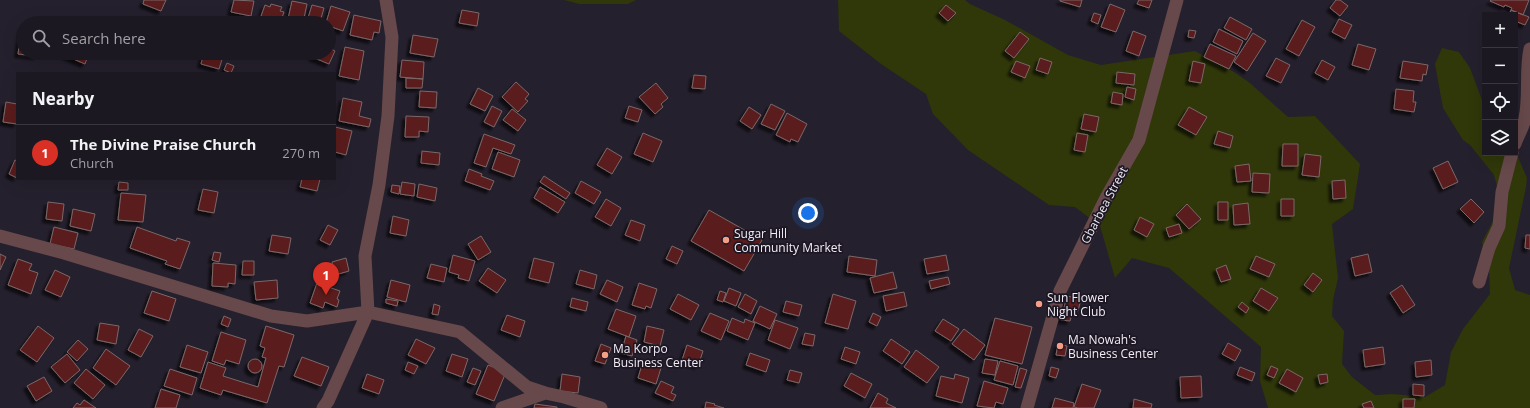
<!DOCTYPE html>
<meta charset="utf-8">
<style>
body{margin:0;font-family:"Open Sans",sans-serif;background:#29252f;color:#f1f3f6}
.controls{position:absolute;right:12px;top:12px;display:grid;overflow:hidden;border-radius:0px;box-shadow:0 4px 16px #0002}
.controls button{width:36px;height:36px;display:grid;place-items:center;padding:0;border:0;border-bottom:1px solid #3a3740;background:#1c1822;color:#f1f3f6;font:20px sans-serif}
.you{position:absolute;left:808px;top:213px;width:14px;height:14px;margin:-10px;border:3px solid #fff;border-radius:50%;background:#1a73e8;box-shadow:0 0 0 6px #1a73e833}
.badge{display:grid;place-items:center;width:26px;height:26px;border-radius:50%;background:#d93025;color:#fff;font-size:13px;font-weight:700}
.pin{position:absolute;translate:-50% -33px;filter:drop-shadow(0 1px 2px #0008)}
.pin::after{content:'';position:absolute;top:21px;width:14px;height:12px;background:inherit;clip-path:polygon(0 0,100% 0,50% 100%)}
.list{margin:0;padding:0;list-style:none}
h2{display:flex;justify-content:space-between;align-items:center;height:52px;margin:0;padding:0 16px;font-size:17px}
h2 small{font-size:13px;font-weight:400;color:#a0a0a5}
.list li{display:grid;grid-template-columns:26px 1fr auto;gap:12px;align-items:center;box-sizing:border-box;height:56px;padding:0 16px;border-top:1px solid #3a3740}
.list b{display:block;font-size:15px;white-space:nowrap}
.list p{margin:0;font-size:13px;white-space:nowrap;color:#a0a0a5}
.list em{font-size:13px;font-style:normal;color:#a0a0a5}
.icon{flex:none;width:22px;height:22px;fill:none;stroke:currentColor;stroke-width:2;stroke-linecap:round;stroke-linejoin:round}
.map{position:relative;flex:none;width:1530px;height:408px;overflow:hidden}
.search{position:absolute;background:#1c1822;box-shadow:0 4px 16px #0002;left:16px;top:16px;width:320px;height:44px;display:flex;align-items:center;gap:10px;box-sizing:border-box;padding:0 14px;border-radius:22px;color:#a0a0a5;font-size:15px}
.panel{position:absolute;background:#1c1822;box-shadow:0 4px 16px #0002;left:16px;top:72px;width:320px;height:108px;border-radius:0px}
.map>svg:first-child{display:block}
.green{fill:#303709}
.building{fill:#5a1b1f;stroke:#7b6868;filter:url(#shadow)}
.lines{fill:none;stroke-linecap:round;stroke-linejoin:round}
.minor{stroke:#67494b;stroke-width:13}
.poi-dot{fill:#f49e87;stroke:#1c1723;stroke-width:1.5}
.labels{text-anchor:middle;dominant-baseline:central;stroke-width:3.5;stroke-linejoin:round;paint-order:stroke}
.street-label{font-size:12px;fill:#f1edf6;stroke:#1c1723}
.poi-label{font-size:12px;fill:#f1edf6;stroke:#1c1723;text-anchor:start}
</style>
<div class="map">
<svg width="1530" height="408" viewBox="0 0 1530 408">
<defs>
<filter id="shadow"><feDropShadow dx="-3.5" dy="3.5" stdDeviation="1" flood-color="#0009"/></filter>
</defs>
<rect width="100%" height="100%" fill="#25202d"/>
<path class="green" d="M564 0H636L628 4H579Z
M838 0H965L970 4 1005 20 1068 55 1101 65 1195 51 1234 72 1250 83 1288 117 1315 116 1360 164 1353 209 1332 224 1338 278 1333 300 1332 316 1344 331 1342 364 1352 377 1375 395 1393 394 1425 397 1445 385 1451 352 1463 329 1490 294 1489 272 1482 242 1494 219 1498 190 1494 175 1470 145 1463 140 1443 108 1435 64 1442 48 1459 52 1470 68 1485 108V153H1515V150L1527 178 1526 187 1509 268 1515 290 1530 295V408H1268L1260 381 1261 347 1169 268 1132 258 1115 278 1100 226 1075 207 1049 205 968 150 933 114 926 94 881 64 839 31Z"/>
<path class="building" d="M144 0H166L161 11 143 4Z
M234 0 254 1 251 16 231 12Z
M1060 0H1082L1080 7 1060 1Z
M1139 0H1152L1149 8 1137 4Z
M1336 0H1340L1348 6 1340 16 1330 8Z
M1491 0H1529L1523 15 1511 10 1512 8 1505 5 1504 7 1490 1Z
M292 1 307 4 303 23 288 19Z
M271 4 282 7 280 11 284 12 280 23H273L260 19 265 5 270 7Z
M1110 4 1125 10 1116 32 1101 27Z
M312 5 324 8 320 22 308 18Z
M946 5 956 13 948 21 939 13Z
M331 6 350 12 343 31 329 26V23H326Z
M462 10 479 13 477 26 459 23Z
M1511 10 1529 17 1525 25 1515 21V15H1509Z
M1094 13 1101 15 1098 24 1091 21Z
M354 15 381 21 379 33 374 32 372 40 350 35Z
M1230 17 1252 29 1246 40 1224 28Z
M1339 19 1352 25 1345 39 1332 32Z
M1302 20 1315 27 1299 56 1286 49Z
M1219 29 1243 41 1237 54 1213 42Z
M1189 30 1196 31 1194 38 1188 37Z
M1133 31 1146 36 1139 56 1126 51Z
M1020 32 1029 39 1014 58 1005 51Z
M1253 33 1266 41 1247 71 1234 62Z
M21 34H23V53H37V56L18 54Z
M413 35 438 39 434 57 410 53Z
M1210 44 1236 56 1229 69 1204 57Z
M1358 44 1376 49 1369 70 1352 65Z
M345 47 364 51 359 80 339 76Z
M329 48 335 51 329 64 312 57 314 53H329Z
M65 53H89L85 64 64 55Z
M204 53H224L219 69 201 64Z
M1040 58 1052 62 1048 74 1036 70Z
M1276 58 1290 65 1281 83 1266 76Z
M402 60 424 62 423 79 400 77Z
M1322 60 1335 67 1328 80 1315 73Z
M1016 61 1030 66 1025 78 1011 72Z
M1193 61 1205 64 1201 83 1189 81Z
M1403 61 1428 65 1426 75 1423 74 1422 81 1400 78Z
M227 63 234 66 231 73 224 70Z
M1117 72 1135 74 1134 85 1116 83Z
M694 75 706 76 705 89 692 88Z
M406 78 423 79 422 88H406Z
M516 82 529 94 525 99 528 101 518 112 502 97Z
M656 83 668 98 661 104 663 107 655 114 639 97Z
M1127 87 1136 89 1134 100 1125 97Z
M478 88 493 96 485 111 470 104Z
M1396 89 1414 91 1413 102H1416L1414 112 1394 109Z
M420 91 437 92 436 108 419 107Z
M1113 92 1123 94 1122 105 1111 103Z
M343 98 362 102 359 116 371 119 369 127 339 121Z
M6 102 17 104V124L3 122Z
M771 104 785 111 775 130 761 124Z
M492 106 502 111 494 127 484 122Z
M629 106 642 110 638 122 625 118Z
M749 107 761 115 752 129 740 121Z
M1189 107 1207 117 1196 135 1178 125Z
M512 109 526 120 518 131 503 120Z
M787 113 807 124 798 142 791 139 790 142 776 135Z
M1084 114 1099 117 1096 132 1081 129Z
M406 116 429 117 428 132 419 131V137H405Z
M335 127 352 131 346 155 335 152Z
M1218 131 1233 136 1230 148 1214 144Z
M643 133 662 141 653 162 634 154Z
M1077 133 1088 135 1085 152 1074 150Z
M484 134 515 145 511 154 493 148 486 167 474 163Z
M1283 144H1298V166H1282Z
M607 148 622 157 612 174 597 165Z
M422 151 440 153 439 165 421 163Z
M498 152 520 160 514 177 492 169Z
M1305 154 1321 156 1319 177 1302 175Z
M15 160 17 161V178L9 174Z
M1448 161 1458 182 1443 189 1433 168Z
M1249 164 1251 181 1237 182 1235 166Z
M469 169 482 174 481 176 494 181 490 190 465 181Z
M1253 173 1270 174 1269 193 1252 192Z
M544 176 570 193 566 199 540 182Z
M302 179H320L317 191 300 187Z
M1345 180 1346 198 1333 199 1332 181Z
M581 181 601 192 594 204 575 193Z
M119 182 128 183V190H118Z
M402 182 415 184 414 196 400 194Z
M419 184 437 188 435 201 417 197Z
M392 185 400 186 399 194 391 192Z
M540 187 565 202 558 213 534 198Z
M203 189 218 192 214 213 198 210Z
M121 193 146 195 143 222 118 220Z
M606 199 621 208 611 226 595 217Z
M1281 199H1294V216H1281Z
M1471 199 1484 212 1474 223 1460 209Z
M48 202 64 204 62 221 46 219Z
M1218 202H1228V220H1218Z
M1248 203 1250 224 1234 225 1233 205Z
M1187 204 1201 219 1189 229 1176 215Z
M73 209 95 214 91 231 70 226Z
M709 210 762 240 744 271 691 241Z
M393 216 409 220 406 236 390 233Z
M1140 217 1154 224 1147 237 1134 230Z
M631 220 645 225 640 241 625 235Z
M1179 224 1182 233 1169 237 1166 228Z
M328 225 338 230 330 245 320 240Z
M54 227 78 233 74 249 50 244Z
M137 227 176 241 177 238 190 242 180 269 165 264 167 261 130 248Z
M272 235 291 238 288 254 269 251Z
M1526 235H1530V249L1525 248Z
M481 236 491 252 478 260 468 244Z
M672 246 683 251 677 264 666 259Z
M214 252 221 253 219 262 212 260Z
M0 254 6 257 0 270Z
M1368 254 1372 272 1355 276 1351 258Z
M453 255 475 261 469 281 458 278 459 275 449 272Z
M946 255 949 270 927 274 924 259Z
M849 256 877 260 875 276 847 272Z
M1256 256 1275 264 1269 277 1250 269Z
M346 258 349 271 335 275 332 262Z
M534 258 554 263 549 283 529 278Z
M18 259 32 264 29 270 38 273 31 294 8 285Z
M243 261H254V275H242Z
M213 263 236 265 235 284 228 283V287L212 286Z
M431 264 447 268 444 282 427 278Z
M1226 265 1231 279 1221 282 1216 269Z
M488 268 506 280 497 293 479 281Z
M55 270 70 277 61 297 45 290Z
M580 270 597 275 594 289 576 284Z
M893 272 897 288 874 293 870 278Z
M1313 273 1322 280 1313 292 1304 285Z
M948 277 950 284 931 289 929 281Z
M277 280 278 298 256 300 254 282Z
M391 280 410 285 406 302 387 297Z
M607 280 623 287 617 302 600 294Z
M317 283 340 291 337 299 339 300 337 307 325 302 323 308 310 303Z
M639 283 657 289 651 308 646 306 645 309 632 305Z
M1402 285 1415 305 1403 313 1390 293Z
M729 288 741 293 736 306 724 301Z
M1261 288 1278 298 1269 311 1253 301Z
M152 291 176 299 169 321 144 313Z
M720 291 726 293 723 302 717 300Z
M904 292 907 306 886 311 883 296Z
M678 294 699 305 691 320 670 309Z
M745 294 757 301 751 314 738 307Z
M833 294 856 301 848 329 825 323Z
M1067 296 1081 299 1078 311 1064 308Z
M572 298 588 302 586 311 570 307Z
M386 299 398 301 397 306 386 303Z
M786 301 802 305 799 316 783 312Z
M1242 302 1249 308 1246 313 1238 307Z
M434 304 440 306 438 315 432 314Z
M760 306 777 314 770 329 753 321Z
M1064 308 1073 310 1070 321 1061 320Z
M616 309 636 316 629 337 608 329Z
M710 313 729 321 721 340 701 331Z
M873 313 881 317 877 326 869 322Z
M507 315 525 321 520 337 501 330Z
M224 316 231 319 228 327 221 324Z
M732 318 744 323 745 319 755 323 748 340 727 331Z
M995 318 1032 327 1022 364 985 355Z
M943 319 959 329 951 341 935 331Z
M775 320 798 328 790 349 768 340Z
M100 323 119 326 116 344 97 340Z
M38 326 54 338 37 362 20 350Z
M266 326 294 335 284 367 279 366 267 403 223 390 221 395 200 388 208 362 226 368 223 376 258 387 266 358 262 357 265 348 260 346Z
M647 326 664 330 660 346 644 342Z
M139 329 153 336 141 357 128 350Z
M964 329 985 345 974 360 952 344Z
M221 332 246 340 239 364 226 360 224 365 212 361Z
M805 333 815 335 813 346 802 344Z
M626 336 637 340 632 356 621 353Z
M416 339 435 348 426 364 408 355Z
M891 339 910 352 902 364 883 351Z
M78 340 88 349 77 361 67 352Z
M1228 343 1241 350 1235 361 1222 354Z
M601 344 611 348 605 364 595 361Z
M1058 344 1067 346 1065 356 1056 355Z
M187 345 208 352 201 373 180 367Z
M687 345 703 351 698 366 682 360Z
M845 347 860 352 856 364 841 359Z
M1383 347 1385 364 1365 367 1363 350Z
M106 349 130 366 116 385 93 368Z
M916 350 939 367 927 383 904 367Z
M750 353 770 360 766 372 746 365Z
M67 354 80 370 65 383 51 367Z
M452 354 468 359 462 377 446 371Z
M302 357 329 367 321 386 294 376Z
M985 359 998 361 995 375 982 373Z
M248 366a7 7 0 1 1 14 0a7 7 0 1 1-14 0Z
M1431 360 1432 375 1416 377 1415 362Z
M643 361 661 368 656 384 638 378Z
M1000 361 1018 366 1013 385 994 380Z
M408 362 418 366 414 374 405 370Z
M488 365 506 372 494 401 476 394Z
M1271 366 1278 369 1274 378 1267 375Z
M1051 367 1059 369 1056 378 1049 376Z
M1240 367 1255 373 1252 381 1237 375Z
M473 368 481 371 475 385 467 382Z
M1020 368 1027 370 1021 388 1015 387Z
M86 369 105 385 93 399 74 383Z
M170 369 197 378 192 395 164 386Z
M1287 369 1303 378 1296 392 1279 383Z
M790 370 802 373 799 383 787 380Z
M851 373 872 384 865 398 844 386Z
M367 374 384 380 379 394 362 388Z
M562 374 580 377 578 393 560 391Z
M955 374 969 378 962 403 936 396 941 376 954 379Z
M1327 374 1328 382 1320 384 1318 375Z
M1201 376 1202 397 1181 398 1180 377Z
M44 377 52 391 36 401 27 386Z
M661 381 674 387 671 393 676 395 673 401 655 393Z
M984 381 1008 388 1003 404 996 402 994 408 977 406Z
M1082 384 1101 390 1094 408H1078L1074 407Z
M1413 384 1424 385V396L1413 395Z
M161 389 180 395 176 408H155Z
M878 393 888 399 886 403 896 408H870Z
M1055 398 1074 403 1073 408H1052Z
M1134 399 1152 404 1151 408H1133Z
M1403 399H1415L1414 408H1403Z
M84 400 96 408H73L77 403 80 405Z
M1371 401 1374 408H1364L1362 404Z
M706 402 715 404 714 405 724 408H705Z
M535 404 557 407V408H534Z"/>
<g class="lines">
<path class="minor" d="M1515 144C1518 135 1524 126 1525 118 1530 95 1525 71 1530 49
M0 236 64 253 271 316 307 321 368 312 460 332 527 387 545 393 564 397 601 408
M1479 282 1489 248 1499 226 1502 192 1512 153
M323 408 328 401 368 312 365 256 379 185 388 116 392 37 386 0
M502 408 545 393
M1027 408 1060 291 1107 196 1139 140 1177 0"/>
</g>
<g class="poi-dot">
<circle cx="726" cy="240" r="4"/>
<circle cx="1039" cy="304" r="4"/>
<circle cx="1060" cy="346" r="4"/>
<circle cx="605" cy="355" r="4"/>
</g>
<g class="labels">
<g class="street-label">
<text transform="translate(1104 205) rotate(-62)">Gbarbea Street</text>
</g>
<g class="poi-label">
<text x="734" y="233">Sugar Hill<tspan x="734" dy="14">Community Market</tspan></text>
<text x="1047" y="297">Sun Flower<tspan x="1047" dy="14">Night Club</tspan></text>
<text x="1068" y="339">Ma Nowah's<tspan x="1068" dy="14">Business Center</tspan></text>
<text x="613" y="348">Ma Korpo<tspan x="613" dy="14">Business Center</tspan></text>
</g>
</g>
</svg>
<div class="controls">
<button>+</button>
<button>−</button>
<button><svg class="icon" aria-label="locate" viewBox="0 0 24 24"><circle cx="12" cy="12" r="6"/><path d="M12 2v4M12 18v4M2 12h4M18 12h4"/></svg></button>
<button><svg class="icon" aria-label="layers" viewBox="0 0 24 24"><path d="M12 4l9 5-9 5-9-5zM3 14l9 5 9-5"/></svg></button>
</div>
<div class="you"></div>
<div class="pin badge" style="left:326px;top:295px">1</div>
<div class="search"><svg class="icon" aria-label="search" viewBox="0 0 24 24"><circle cx="10" cy="10" r="6"/><path d="M15 15l6 6"/></svg>Search here</div>
<section class="panel">
<h2>Nearby<small></small></h2>
<ul class="list">
<li><span class="badge">1</span><div><b>The Divine Praise Church</b><p>Church</p></div><em>270 m</em></li>
</ul>
</section>
</div>
